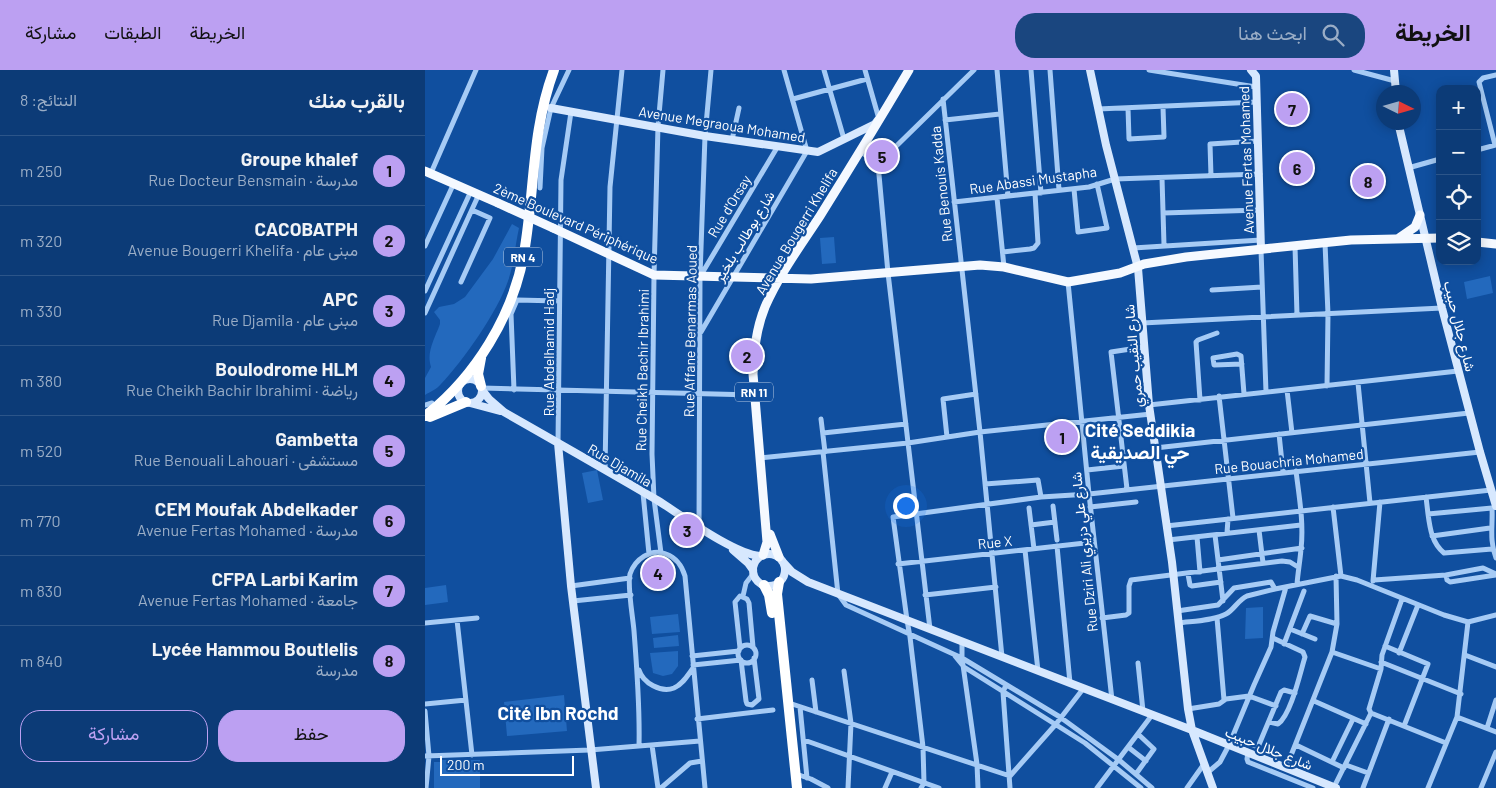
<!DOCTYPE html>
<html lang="ar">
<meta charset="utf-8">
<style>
body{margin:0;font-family:Barlow,Vazirmatn,sans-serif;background:#1a467f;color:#f1f3f6;direction:rtl}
.controls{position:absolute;right:15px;top:15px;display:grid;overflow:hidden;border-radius:10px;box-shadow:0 2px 12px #0003}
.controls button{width:45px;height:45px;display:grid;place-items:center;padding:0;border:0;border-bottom:1px solid #2c5589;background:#0c3b77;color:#f1f3f6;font:25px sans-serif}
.compass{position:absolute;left:951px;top:15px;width:45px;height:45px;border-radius:50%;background:#0c3b77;box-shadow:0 2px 12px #0003;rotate:95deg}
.scale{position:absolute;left:15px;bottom:12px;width:134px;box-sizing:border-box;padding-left:5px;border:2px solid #fff;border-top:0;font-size:14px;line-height:18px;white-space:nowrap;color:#fff;-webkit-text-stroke:4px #104f9f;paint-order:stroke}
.you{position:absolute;left:480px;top:435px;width:18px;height:18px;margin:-12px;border:4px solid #fff;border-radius:50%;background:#1a73e8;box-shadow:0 0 0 8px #1a73e833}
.badge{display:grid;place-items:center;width:32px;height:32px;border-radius:50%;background:#bca0f2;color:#111;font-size:16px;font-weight:700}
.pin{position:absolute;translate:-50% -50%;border:2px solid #fff;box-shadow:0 1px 5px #0006}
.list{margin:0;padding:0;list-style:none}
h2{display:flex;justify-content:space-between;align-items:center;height:65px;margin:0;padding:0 20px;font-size:21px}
h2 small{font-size:16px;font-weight:400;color:#9aadc6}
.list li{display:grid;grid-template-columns:32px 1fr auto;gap:15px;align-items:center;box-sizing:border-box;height:70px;padding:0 20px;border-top:1px solid #2c5589}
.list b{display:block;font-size:19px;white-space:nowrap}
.list p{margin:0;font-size:16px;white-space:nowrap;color:#9aadc6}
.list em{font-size:16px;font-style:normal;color:#9aadc6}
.actions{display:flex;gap:10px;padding:15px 20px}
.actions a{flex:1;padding:11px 0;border:1px solid #bca0f2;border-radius:20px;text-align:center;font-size:18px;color:#bca0f2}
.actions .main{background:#bca0f2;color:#111}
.icon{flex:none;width:28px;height:28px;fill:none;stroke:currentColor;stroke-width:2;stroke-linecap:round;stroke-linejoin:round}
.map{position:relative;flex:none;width:1071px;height:718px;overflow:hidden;direction:ltr}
header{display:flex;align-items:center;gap:30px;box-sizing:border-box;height:70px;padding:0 25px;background:#bca0f2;color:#111}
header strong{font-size:24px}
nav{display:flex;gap:28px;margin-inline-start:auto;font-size:18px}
.search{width:350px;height:45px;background:#1a467f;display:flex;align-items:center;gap:12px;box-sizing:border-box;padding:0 18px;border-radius:20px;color:#9aadc6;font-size:19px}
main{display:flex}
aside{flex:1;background:#0c3b77}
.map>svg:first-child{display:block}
.green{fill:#2369bd}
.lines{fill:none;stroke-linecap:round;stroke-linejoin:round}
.street{stroke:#a6cbf5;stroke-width:5}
.secondary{stroke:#d7e8fe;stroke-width:8}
.primary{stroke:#f5f9ff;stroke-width:9}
.highway{stroke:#fff;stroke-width:10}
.primary-bridge{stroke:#f5f9ff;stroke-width:9}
.labels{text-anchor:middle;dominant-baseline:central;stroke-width:4.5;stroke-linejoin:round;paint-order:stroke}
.shield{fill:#104f9f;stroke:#b7cae2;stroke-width:1}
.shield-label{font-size:12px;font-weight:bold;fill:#fff}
.street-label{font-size:14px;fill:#fff;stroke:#104f9f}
.district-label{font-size:19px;font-weight:bold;fill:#fff;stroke:#104f9f}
</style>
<header>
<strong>الخريطة</strong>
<div class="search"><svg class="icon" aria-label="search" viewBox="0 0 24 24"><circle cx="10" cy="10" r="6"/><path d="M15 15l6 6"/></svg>ابحث هنا</div>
<nav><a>الخريطة</a><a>الطبقات</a><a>مشاركة</a></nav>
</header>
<main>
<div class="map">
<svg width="1071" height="718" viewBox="0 0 1071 718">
<rect width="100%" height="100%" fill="#104f9f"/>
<path class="green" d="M87 154 94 158C90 176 89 194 83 211 73 241 38 291 16 314 12 319 5 322 0 325V308L6 297C1 282 10 268 15 254V250L9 242 14 237 29 234 40 227 68 189Z
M409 167 411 193 397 194 395 168Z
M1065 206 1068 223 1042 229 1039 212Z
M172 400 178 430 163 433 157 403Z
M21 515 23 532 0 535V518Z
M838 537V568L820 569 821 538Z
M253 544 255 562 227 564 225 547Z
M253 565 254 576 229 578 228 568Z
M253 581V596L247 604 238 606 228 603 225 583Z
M139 625 142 661 82 666 79 632Z
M17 690H55V718H9V692H15Z"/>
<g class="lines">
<path class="street" d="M399 0 419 69
M440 0 454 49
M572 0 583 126
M606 0 616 123
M625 0 634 120
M724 0 831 17
M929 0 970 11
M368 29 442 9
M518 29 555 362 577 587
M703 38 704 69 739 67 738 37
M673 39 832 32
M520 50 575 44
M307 70 314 38
M1070 75 1054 12 1058 8 1071 5
M1052 80 1071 75
M436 82 453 94
M453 94 463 203 505 559
M453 94 549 0
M983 98 1015 89
M6 103 51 0
M786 106 785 74 833 71
M737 108 739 175
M115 118 117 78 126 38 144 0
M649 119 653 162 682 158 672 114
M572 128 579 197
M529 132 664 117 690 109 835 104
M738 143 835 140
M900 173 903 244 902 316
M0 176 29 113
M870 176 872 245
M708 178 836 170
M836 180 841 322
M578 182 605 179 609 178 613 173 610 123
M276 205 353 76
M36 212 65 148 47 140
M643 212 664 424 687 630
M787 220 837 217
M0 221 46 121
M0 243 54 124
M717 253 1017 238
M276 262 382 81 359 0
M817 294 789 295 788 288 812 284 816 286C817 299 818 311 819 324
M933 313 945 433
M57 318 329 325
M89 320 86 244 92 230 134 231
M862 320 867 363
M794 326 808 448
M775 330 771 272 773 270 792 263
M0 335 7 333
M724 335 1033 301
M396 349 400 382
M398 363 481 354
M854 364 858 402
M522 367 518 329 551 324
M133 373 136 110 146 42
M730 378 1044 343
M398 382 413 524 421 535 537 588 635 647 694 690 727 718
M334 388 483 373 555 362 726 344
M180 400 185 117 197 0
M662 400 699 396
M871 401C874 426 879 453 876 479 875 491 873 502 872 514
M560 414 613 410 616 427
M702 419 686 282 719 277
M218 423 224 484
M1001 427 1003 444 1067 438
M628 436 632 470
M665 437 711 432
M908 437 916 506
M604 438 609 479
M1068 438H1067C1068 456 1064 469 1071 488
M1003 444C1005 459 1007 473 1019 483L1067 479
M606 455 630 452
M274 456 275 206 280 66 286 0
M741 456 1066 420
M834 460 838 493
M802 463 803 449
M790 465 798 531
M1007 466 1065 458
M772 467 775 502
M743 470 876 455
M632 476 645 613
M600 480 613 601
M236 483 229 429 227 384 229 205 233 56 238 0
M793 490 877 478
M473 494 669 472
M763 504 765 515 767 516 796 512
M1021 505 1022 510 1025 512 1071 505
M949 510 1021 505 1058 498 1071 504
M948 511 955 432
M146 516 205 508
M500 525 571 517
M318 526 321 513 328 504
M977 529 957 585 956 599 944 639 946 643 1021 673
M148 531 206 525
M752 541 793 535 809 518 846 512 850 519
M677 548 701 545 704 543V516L706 510 857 491 865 492 873 497
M792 548 799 630
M32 550 47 685
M0 553 52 548
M753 553C768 551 787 551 801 544 809 540 813 530 822 526L850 519 916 506 932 510 1019 545 1043 552 1071 545
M865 559 890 569
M877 564 885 546 912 554
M537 572V588L552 694 553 718
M859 574 879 521
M313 584a9 9 0 1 1 18 0a9 9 0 1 1-18 0Z
M960 576 1003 594 979 656
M315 578 310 532 315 526 322 529 324 533 328 577
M907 582 956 599
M974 583 993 535
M1040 585 1071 597
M267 586 314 581
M530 586 539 597 660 673 716 718
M316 590 321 631 322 634 327 635 334 629 329 588
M956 592 1036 624
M713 593 718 641
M268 595 316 590
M214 600C218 613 236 623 249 618 258 614 263 605 268 598
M419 601 426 653 423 718
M387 610 391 642
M581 615 578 622 585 718
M889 631 941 654
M364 633 585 706 631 654 658 619
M0 634 41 630
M375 637 382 708
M763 639 794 634 801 629 824 626 851 636
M0 641 4 686 1 718
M1032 647 1071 662
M272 649 348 640
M844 652 853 654C866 645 875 603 880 587L878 582 848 568
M1062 658 1071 630
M808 667 833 677 856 622 859 620 870 623
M379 670 514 718
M227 675 233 718
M871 675 919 698
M214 676C215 638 212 599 209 561 208 548 202 515 205 504 210 489 226 478 241 484 252 488 257 496 260 506L280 718
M703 677 721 691
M823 683 822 689 823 692 888 718
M0 686 165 680 275 671
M907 692 928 649
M921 695 943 703
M861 698 907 582 912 554 911 506
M782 703 795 692 804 675 829 615 846 577 848 562 861 517
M371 704 386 709 403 718
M711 704 729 679 713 664
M909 717 946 643
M236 718 265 693 277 691
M460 718 467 702
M496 718 499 713 498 677 485 567 482 550 468 447 616 427 664 424 1055 382
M672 718 727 645
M762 718 779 694
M938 718 964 649
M1003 718 1032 647 1043 552
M1056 718 1071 682"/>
<path class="secondary" d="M665 0 681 75 713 198 724 335 747 492 763 639 767 660 788 718
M826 0 831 6 836 180
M969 0 971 22
M126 38 280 66 393 82 450 54 453 50
M973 52 1017 238 1055 382 1071 436
M33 321a12 12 0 1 1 24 0a12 12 0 1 1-24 0Z
M57 320 64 329 79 342C130 371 181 400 232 430 256 445 309 484 335 486
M45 333 75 341
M133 373 146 516 171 718
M308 480 323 493 328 500
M328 500a16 16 0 1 1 32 0a16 16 0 1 1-32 0Z
M357 491 367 502 383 512 767 660 911 718"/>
<path class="primary" d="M0 101 73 133
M128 158 229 205 386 209 555 195 579 197 643 212 695 203 719 194 761 187 926 170 1015 168
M974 168 990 157 995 145
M1052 172 1071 174
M345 464 354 487
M338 485 342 472 328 304C329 281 331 259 340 237 354 205 376 175 395 146 425 98 455 49 484 0"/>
<path class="highway" d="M56 316 53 304 56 288
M0 346C50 307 88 246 99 183 110 121 106 62 129 0
M5 347 41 332
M354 512 352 524 372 718
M339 515 344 525 347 543"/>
<path class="primary-bridge" d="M73 133 128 158"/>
</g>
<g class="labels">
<g class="shield">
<rect x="79" y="177.5" width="38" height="19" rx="4"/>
<rect x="310" y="312.5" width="38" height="19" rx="4"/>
</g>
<g class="shield-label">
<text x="98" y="187">RN 4</text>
<text x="329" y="322">RN 11</text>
</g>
<g class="street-label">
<text transform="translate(297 54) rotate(9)">Avenue Megraoua Mohamed</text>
<text transform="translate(821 90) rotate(-92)">Avenue Fertas Mohamed</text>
<text transform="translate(608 110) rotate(-8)">Rue Abassi Mustapha</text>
<text transform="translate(516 114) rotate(-96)">Rue Benouis Kadda</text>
<text transform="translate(304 136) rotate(-59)">Rue d'Orsay</text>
<text transform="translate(151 153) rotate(24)">2ème Boulevard Périphérique</text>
<text transform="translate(371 161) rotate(-59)">Avenue Bougerri Khelifa</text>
<text transform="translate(319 166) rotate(-59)">شارع بوطالب بلخير</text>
<text transform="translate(1035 256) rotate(76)">شارع جلال حبيب</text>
<text transform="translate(265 261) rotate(-89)">Rue Affane Benarmas Aoued</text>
<text transform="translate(123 282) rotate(-90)">Rue Abdelhamid Hadj</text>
<text transform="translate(708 286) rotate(-95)">شارع النقيب حمري</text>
<text transform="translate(217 300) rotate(-89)">Rue Cheikh Bachir Ibrahimi</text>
<text transform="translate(864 391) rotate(-6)">Rue Bouachria Mohamed</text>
<text transform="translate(195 395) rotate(30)">Rue Djamila</text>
<text transform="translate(570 472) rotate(-6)">Rue X</text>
<text transform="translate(659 482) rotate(-96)">Rue Dziri Ali شارع علي دزيري</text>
<text transform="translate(844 678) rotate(22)">شارع جلال حبيب</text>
</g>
<g class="district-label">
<text x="715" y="359">Cité Seddikia<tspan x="715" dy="22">حي الصديقية</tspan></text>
<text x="133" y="642">Cité Ibn Rochd</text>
</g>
</g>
</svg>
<div class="controls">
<button>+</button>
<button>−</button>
<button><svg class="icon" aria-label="locate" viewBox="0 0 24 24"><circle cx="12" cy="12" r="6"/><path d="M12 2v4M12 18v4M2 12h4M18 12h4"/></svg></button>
<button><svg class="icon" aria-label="layers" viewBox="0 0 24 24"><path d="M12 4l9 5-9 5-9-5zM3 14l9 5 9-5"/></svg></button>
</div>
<svg class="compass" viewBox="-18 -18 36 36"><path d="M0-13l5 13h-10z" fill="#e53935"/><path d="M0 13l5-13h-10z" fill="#9aadc6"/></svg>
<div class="scale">200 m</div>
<div class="you"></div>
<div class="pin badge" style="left:637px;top:367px">1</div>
<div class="pin badge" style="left:322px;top:286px">2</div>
<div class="pin badge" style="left:262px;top:460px">3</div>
<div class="pin badge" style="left:233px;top:503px">4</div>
<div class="pin badge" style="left:457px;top:86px">5</div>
<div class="pin badge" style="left:872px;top:98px">6</div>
<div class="pin badge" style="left:867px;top:39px">7</div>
<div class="pin badge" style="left:943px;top:111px">8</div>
</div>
<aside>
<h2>بالقرب منك<small>النتائج: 8</small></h2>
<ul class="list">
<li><span class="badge">1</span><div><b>Groupe khalef</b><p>مدرسة · Rue Docteur Bensmain</p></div><em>250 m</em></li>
<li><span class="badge">2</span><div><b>CACOBATPH</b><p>مبنى عام · Avenue Bougerri Khelifa</p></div><em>320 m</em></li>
<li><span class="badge">3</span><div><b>APC</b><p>مبنى عام · Rue Djamila</p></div><em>330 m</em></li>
<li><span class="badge">4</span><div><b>Boulodrome HLM</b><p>رياضة · Rue Cheikh Bachir Ibrahimi</p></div><em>380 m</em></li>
<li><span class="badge">5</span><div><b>Gambetta</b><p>مستشفى · Rue Benouali Lahouari</p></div><em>520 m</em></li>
<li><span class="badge">6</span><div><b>CEM Moufak Abdelkader</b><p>مدرسة · Avenue Fertas Mohamed</p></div><em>770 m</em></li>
<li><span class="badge">7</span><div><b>CFPA Larbi Karim</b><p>جامعة · Avenue Fertas Mohamed</p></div><em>830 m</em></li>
<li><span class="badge">8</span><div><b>Lycée Hammou Boutlelis</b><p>مدرسة</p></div><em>840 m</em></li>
</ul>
<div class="actions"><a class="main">حفظ</a><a>مشاركة</a></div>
</aside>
</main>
